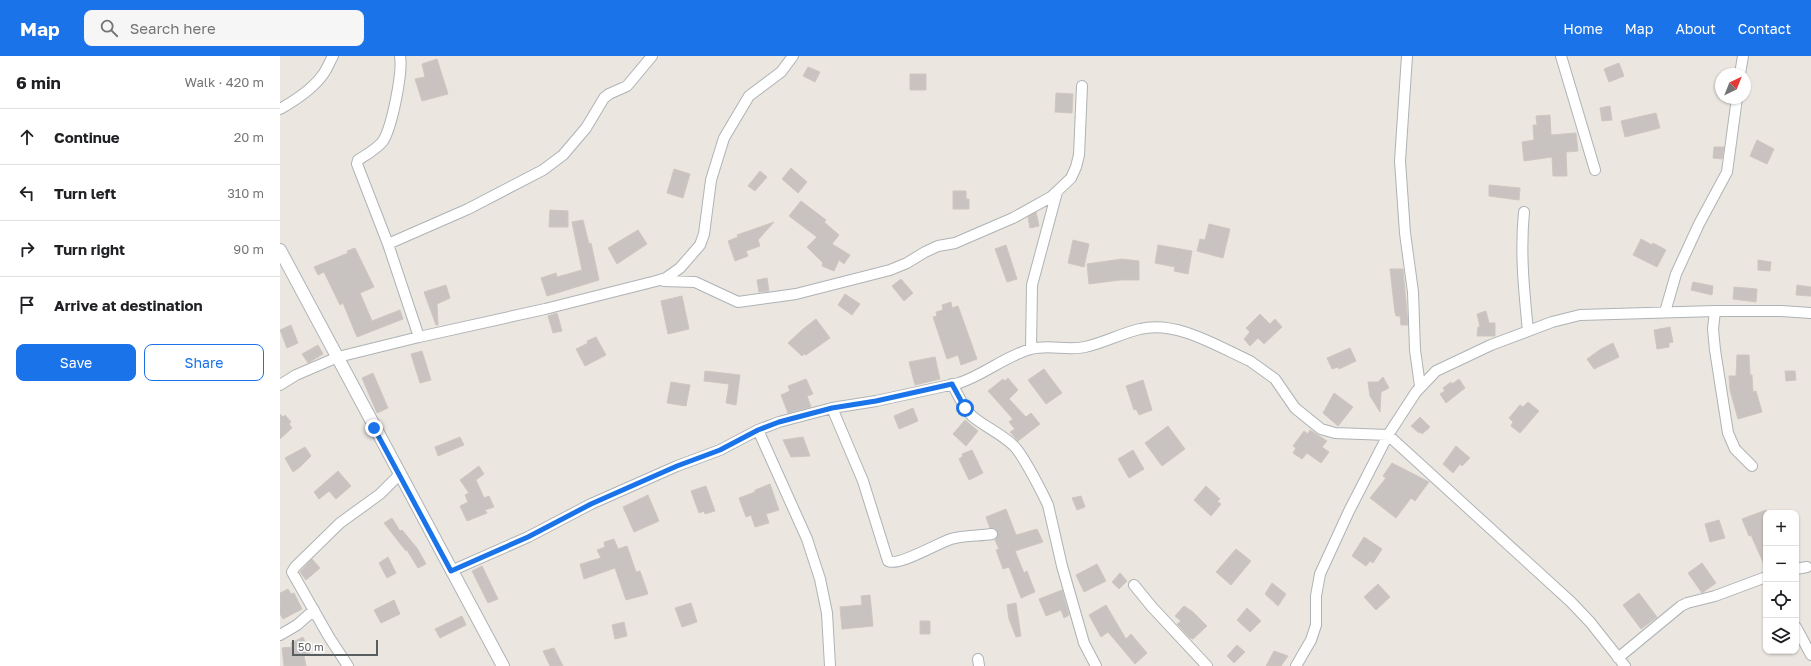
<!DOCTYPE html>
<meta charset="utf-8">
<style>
body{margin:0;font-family:"Golos Text",sans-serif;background:#f6f6f6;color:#202124}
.controls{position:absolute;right:12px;bottom:12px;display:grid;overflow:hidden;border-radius:8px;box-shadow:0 1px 3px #0004}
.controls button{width:36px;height:36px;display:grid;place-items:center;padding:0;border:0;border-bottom:1px solid #e0e0e0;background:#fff;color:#202124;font:20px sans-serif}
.compass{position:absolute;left:1435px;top:12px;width:36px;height:36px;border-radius:50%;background:#fff;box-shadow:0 1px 3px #0004;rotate:43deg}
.scale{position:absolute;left:12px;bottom:10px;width:86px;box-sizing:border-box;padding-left:4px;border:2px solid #595e60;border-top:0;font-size:11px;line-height:14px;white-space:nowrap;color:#595e60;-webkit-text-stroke:3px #fff;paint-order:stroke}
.stop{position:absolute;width:12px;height:12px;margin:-9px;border:3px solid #1a73e8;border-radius:50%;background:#fff}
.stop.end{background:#1a73e8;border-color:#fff;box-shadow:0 1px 4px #0008}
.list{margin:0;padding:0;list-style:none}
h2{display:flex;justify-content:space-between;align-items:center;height:52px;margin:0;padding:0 16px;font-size:17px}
h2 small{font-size:13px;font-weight:400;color:#757577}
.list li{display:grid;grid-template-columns:26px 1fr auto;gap:12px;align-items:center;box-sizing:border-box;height:56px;padding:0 16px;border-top:1px solid #e0e0e0}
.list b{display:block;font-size:15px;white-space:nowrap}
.list em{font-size:13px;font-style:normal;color:#757577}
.actions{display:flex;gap:8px;padding:12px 16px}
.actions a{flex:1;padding:9px 0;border:1px solid #1a73e8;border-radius:8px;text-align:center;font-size:14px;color:#1a73e8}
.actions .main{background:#1a73e8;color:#fff}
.icon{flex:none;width:22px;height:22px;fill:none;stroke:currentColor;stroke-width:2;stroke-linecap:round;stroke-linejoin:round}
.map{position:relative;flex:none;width:1531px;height:610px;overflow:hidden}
header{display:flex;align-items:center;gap:24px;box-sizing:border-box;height:56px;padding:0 20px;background:#1a73e8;color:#fff}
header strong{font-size:19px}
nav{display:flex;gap:22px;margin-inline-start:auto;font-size:14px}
.search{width:280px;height:36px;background:#f6f6f6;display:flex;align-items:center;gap:10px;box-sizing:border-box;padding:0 14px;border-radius:8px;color:#757577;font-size:15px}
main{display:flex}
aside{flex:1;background:#fff}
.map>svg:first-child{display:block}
.building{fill:#c8c3c0;stroke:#cfc6bf}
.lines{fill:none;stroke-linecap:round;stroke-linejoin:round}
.minor-casing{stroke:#aeb3b5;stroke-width:12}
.tertiary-casing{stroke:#aeb3b5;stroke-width:14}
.minor{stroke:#fff;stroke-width:10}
.tertiary{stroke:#fff;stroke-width:12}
.route{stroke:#1a73e8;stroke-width:5}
</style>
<header>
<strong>Map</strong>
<div class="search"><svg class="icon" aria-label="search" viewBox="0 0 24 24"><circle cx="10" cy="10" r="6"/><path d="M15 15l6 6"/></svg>Search here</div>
<nav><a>Home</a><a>Map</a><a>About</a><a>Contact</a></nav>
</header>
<main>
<aside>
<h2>6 min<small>Walk · 420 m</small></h2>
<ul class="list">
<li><svg class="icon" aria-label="ahead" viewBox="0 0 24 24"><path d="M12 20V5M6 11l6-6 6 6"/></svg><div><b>Continue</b></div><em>20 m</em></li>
<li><svg class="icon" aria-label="left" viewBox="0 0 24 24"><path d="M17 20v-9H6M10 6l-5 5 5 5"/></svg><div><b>Turn left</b></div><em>310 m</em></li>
<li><svg class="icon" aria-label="right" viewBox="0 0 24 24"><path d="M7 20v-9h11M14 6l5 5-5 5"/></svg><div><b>Turn right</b></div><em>90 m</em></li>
<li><svg class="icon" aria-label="arrive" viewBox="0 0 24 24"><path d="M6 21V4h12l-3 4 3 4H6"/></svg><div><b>Arrive at destination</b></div></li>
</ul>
<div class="actions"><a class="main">Save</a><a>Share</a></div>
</aside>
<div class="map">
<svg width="1531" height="610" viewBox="0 0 1531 610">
<rect width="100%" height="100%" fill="#ebe6e0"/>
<path class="building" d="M157 3 168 38 142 45 135 23 145 21 142 8Z
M1339 7 1344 20 1329 26 1324 13Z
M528 11 540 16 535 26 523 20Z
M630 18H646V34H630Z
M776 37 793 38 792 57 775 56Z
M1330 50 1332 64 1322 65 1320 52Z
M1376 57 1380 72 1345 81 1341 65Z
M1270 59 1271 79 1296 77 1298 95 1286 96 1287 120H1273L1272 101 1244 105 1242 86 1254 84 1253 69H1257L1256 60Z
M1477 84 1494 93 1487 108 1470 100Z
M1434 91H1444L1442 103 1433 102Z
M511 112 527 126 518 137 502 123Z
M394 113 410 118 403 142 387 137Z
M480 115 487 121 475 135 468 130Z
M1209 129 1240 132 1239 144 1209 140Z
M673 135H686V143H689V153H673Z
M521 145 546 164 544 166 559 179 552 188 570 199 564 208 559 204 554 215 542 210 543 207 527 191 537 181 509 160Z
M270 154 288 155V171H269Z
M756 156 759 170 750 172 748 161Z
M303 164 309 188 311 187 319 224 267 240 261 222 276 217 277 221 302 214 292 166Z
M494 166 478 184 480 190 466 195 468 200 455 205 448 185 458 181 457 179Z
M929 168 950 173 943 202 917 195 920 183 925 184Z
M358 174 367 188 337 208 328 192Z
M1361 183 1372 189 1373 187 1386 194 1377 211 1353 199Z
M793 184 809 188 804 211 788 207Z
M726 189 737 223 727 226 715 193Z
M878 189 912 195 908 218 894 215 895 211 875 207Z
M75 192 94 231 80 237 92 265 120 254 123 263 77 281 63 247 60 249 44 216 38 219 34 211 68 197 67 195Z
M842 203 859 205V224H840L809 228 807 208Z
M1478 204 1491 206 1490 215 1478 214Z
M1110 213H1123L1128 269H1121L1120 260H1116L1115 257Z
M487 222 489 235 479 236 477 224Z
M621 223 633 237 624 245 612 230Z
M1413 226 1433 230 1432 239 1411 234Z
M166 229 170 242 157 248 158 269H156L144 236Z
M1517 229 1531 231V240L1516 239Z
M1454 231 1477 233 1476 246 1453 243Z
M565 238 580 248 572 259 558 249Z
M402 240 409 273 388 278 381 245Z
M671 246 672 252 678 250 697 303 681 309 678 299 667 303 653 261 657 260 656 256 663 254 662 249Z
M1206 255 1209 267H1215V280H1197L1198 271H1200L1197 258Z
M277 257 282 275 273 277 268 260Z
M980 258 990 268 995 263 1002 271 984 288 978 282 970 290 964 283 970 276 966 272Z
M536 263 550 282 526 299 524 298 522 300 508 287 523 273Z
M11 269 18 287 7 292 0 274Z
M1390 271 1393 286 1389 287V291L1377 293 1374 274Z
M316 281 326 299 305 310 296 293 308 287 307 285Z
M1333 287 1339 301 1314 313 1307 303 1321 293Z
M38 289 43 298 28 307 22 298Z
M1070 292 1076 305 1059 313 1058 311 1052 313 1047 302Z
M142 295 151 324 140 327 131 298Z
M1457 299H1469L1470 319H1472L1473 336 1476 335 1482 356 1458 363 1450 334 1449 320H1456Z
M655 301 660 323 635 329 629 306Z
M764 313 782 337 766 348 748 324Z
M425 315 460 319 456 349 446 347 449 328 424 325Z
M1505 315H1515L1516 324 1506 325Z
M93 317 108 352 97 357 82 322Z
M1103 321 1109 332 1101 336 1100 356 1090 340 1088 326H1098Z
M728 322 738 334 729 343 746 361 751 357 760 368 738 385 730 376 735 373 729 366 733 363 708 335 723 323 725 325Z
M526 323 533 338 527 340 531 351 508 357 501 339 510 335 508 330Z
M1179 323 1185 332 1166 347 1160 338 1165 335 1163 332 1171 326 1172 328Z
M863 324 872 354 859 359 856 353 854 354 846 330Z
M391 326 410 329 406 350 387 347Z
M1054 337 1073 351 1058 370 1043 357Z
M1248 346 1259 355 1240 377 1231 370 1233 366 1229 362 1240 349 1243 351Z
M633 352 638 365 619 373 614 360Z
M0 358 3 361 5 359 11 366 9 368 12 372 0 383Z
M1140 361 1150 371 1142 378 1140 376 1139 377 1131 370Z
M685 364 698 375 686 390 673 378Z
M888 370 905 393 882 410 865 387Z
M1030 374 1047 385 1042 391 1049 396 1041 407 1027 397 1022 403 1013 397 1016 392 1013 390 1024 375 1028 378Z
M180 381 184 389 158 400 155 391Z
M523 381 530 400 511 401 503 384Z
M1176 390 1190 402 1182 410 1180 408 1173 417 1163 408Z
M25 391 31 400 20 411 13 416 5 402Z
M692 394 703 417 689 424 679 403 683 400 682 398Z
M853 394 864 413 849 422 838 403Z
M1112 407 1149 426 1135 445 1131 442 1116 462 1090 442 1106 422 1103 420Z
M199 410 204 418 196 424 204 442 209 440 214 451 205 454 207 457 187 465 180 450 188 446 185 439 189 437 180 424Z
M58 415 71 430 56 443 49 435 39 443 34 436Z
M490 428 499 454 486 458 489 467 475 471 471 459 466 461 459 442 475 436V434Z
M426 430 435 455 425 458 424 455 419 457 411 435Z
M926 430 940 443 937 445 941 448 931 460 914 444Z
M368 439 379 465 354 476 343 451Z
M801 440 805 451 797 454 792 442Z
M726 453 736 479 757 473 763 486 735 495 744 517 747 515 755 536 741 542 729 511 723 513 716 494 719 493 715 484 718 477 715 472H710L706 461Z
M1486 454V513L1471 479 1469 480 1462 463Z
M112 462 120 475 122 474 137 492 146 508 138 512 127 494 126 495 104 467Z
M1439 464 1445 482 1430 486 1425 468Z
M1084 481 1102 493 1093 507 1090 505 1086 510 1072 500Z
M334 483 338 493 347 490 356 516 360 515 368 538 346 544 335 512 304 523 300 508 321 502 317 494 325 491 324 486Z
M956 493 971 505 951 529 936 516Z
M108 501 116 517 107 522 99 507Z
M32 503 40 512 26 524 20 516Z
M1422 507 1436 527 1422 537 1408 517Z
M817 508 826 525 804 536 796 519Z
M202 510 218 543 208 547 192 515Z
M840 517 847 525 839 533 832 526Z
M992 527 1006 538 998 550 985 538Z
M1098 528 1110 541 1096 554 1084 541Z
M8 533 11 538 14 537 22 553 3 563 0 558V537Z
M782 534 789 559 784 562 781 554 766 560 759 543Z
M1359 537 1377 561 1361 573 1343 549Z
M590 539 593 570 562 573 560 551 582 549 581 540Z
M114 544 120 558 101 567 94 554Z
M411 547 417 566 402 571 395 552Z
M736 547 741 580 736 581 729 563 727 549Z
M826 549 846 583 851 578 867 597 855 608 828 576 821 581 809 559Z
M904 550 913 556 927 570 913 583 910 582 897 568 901 565 895 560Z
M967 552 981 565 970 576 957 564Z
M182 560 186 569 160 582 155 573Z
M640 565H650V578H640Z
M344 566 347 580 335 583 332 569Z
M23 581 30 597 24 600 26 610H4L2 592 12 591 11 587Z
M957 589 965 596 954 607 947 600Z
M274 592 283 610H270L263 595Z
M994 595 1008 600 1001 610H986Z"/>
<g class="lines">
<g class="minor-casing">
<path id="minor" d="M120 0C123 16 112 71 103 85 97 93 86 99 78 104L77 108 108 188 139 281
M1127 0 1120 105 1125 177 1133 236 1135 294 1140 330
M1281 0 1315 114
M1460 18 1463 0
M0 53C16 44 34 32 44 17 48 11 50 5 53 0
M1244 156C1240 196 1244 235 1248 275
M108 188 188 153 263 114 283 99 306 72 324 42 329 38 347 30 372 0
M384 225 415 226 458 246 516 238 610 214 627 207 645 196 658 190 675 187 733 162 771 141 791 122 796 111 799 99 802 30
M1435 255 1433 273 1435 294 1448 377 1455 393 1472 410
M1385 256 1396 218 1419 168 1447 116 1457 42
M751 293 752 229 777 136
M672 328C678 338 683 352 692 360 705 371 722 378 734 390 743 399 762 436 768 449L782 510 804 587 816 610
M0 329 16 319 58 301 139 281 265 253 376 225 386 222 400 212 420 189 424 178 431 124 444 82 469 40 501 16 513 0
M552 352 583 425 608 505C618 511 658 487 671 483 684 479 699 480 712 478
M478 374 527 483 540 523 547 557 550 610
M1516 513 1527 511
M171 515 248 481 311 448 397 410 440 394 478 374 499 366 552 352 596 345 679 327C704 319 725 300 751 293 769 288 787 295 805 291 824 287 842 277 860 273 896 264 937 290 970 305L995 323 1015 352 1041 373 1055 377 1108 379 1291 546 1310 566 1345 610
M854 529 872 551 927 610
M1516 571 1531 599
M0 579 17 569 34 554
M1338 602 1401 550 1407 547 1435 540 1486 521
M698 603 699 610
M68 610 49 581 12 516 15 511 60 467 100 438 120 418
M1016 610 1031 584 1036 569V540L1040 518 1069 455 1108 379 1136 336 1156 315 1211 289 1272 266 1300 259 1435 255H1501L1531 257"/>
</g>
<g class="tertiary-casing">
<path id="tertiary" d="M0 194 223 610"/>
</g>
<use href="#minor" class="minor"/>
<use href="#tertiary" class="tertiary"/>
</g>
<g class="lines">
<path class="route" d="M94 372 171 515 248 481 311 448 397 410 440 394 478 374 499 366 552 352 596 345 672 328 685 352"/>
</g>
</svg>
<div class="controls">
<button>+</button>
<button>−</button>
<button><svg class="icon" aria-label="locate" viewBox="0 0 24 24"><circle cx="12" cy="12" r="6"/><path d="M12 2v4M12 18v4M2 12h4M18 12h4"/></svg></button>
<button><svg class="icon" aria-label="layers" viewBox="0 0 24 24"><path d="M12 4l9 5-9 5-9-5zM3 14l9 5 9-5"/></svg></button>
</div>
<svg class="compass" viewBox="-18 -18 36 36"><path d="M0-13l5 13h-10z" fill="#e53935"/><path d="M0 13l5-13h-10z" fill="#757577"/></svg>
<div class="scale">50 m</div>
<div class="stop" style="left:685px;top:352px"></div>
<div class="stop end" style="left:94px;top:372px"></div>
</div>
</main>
